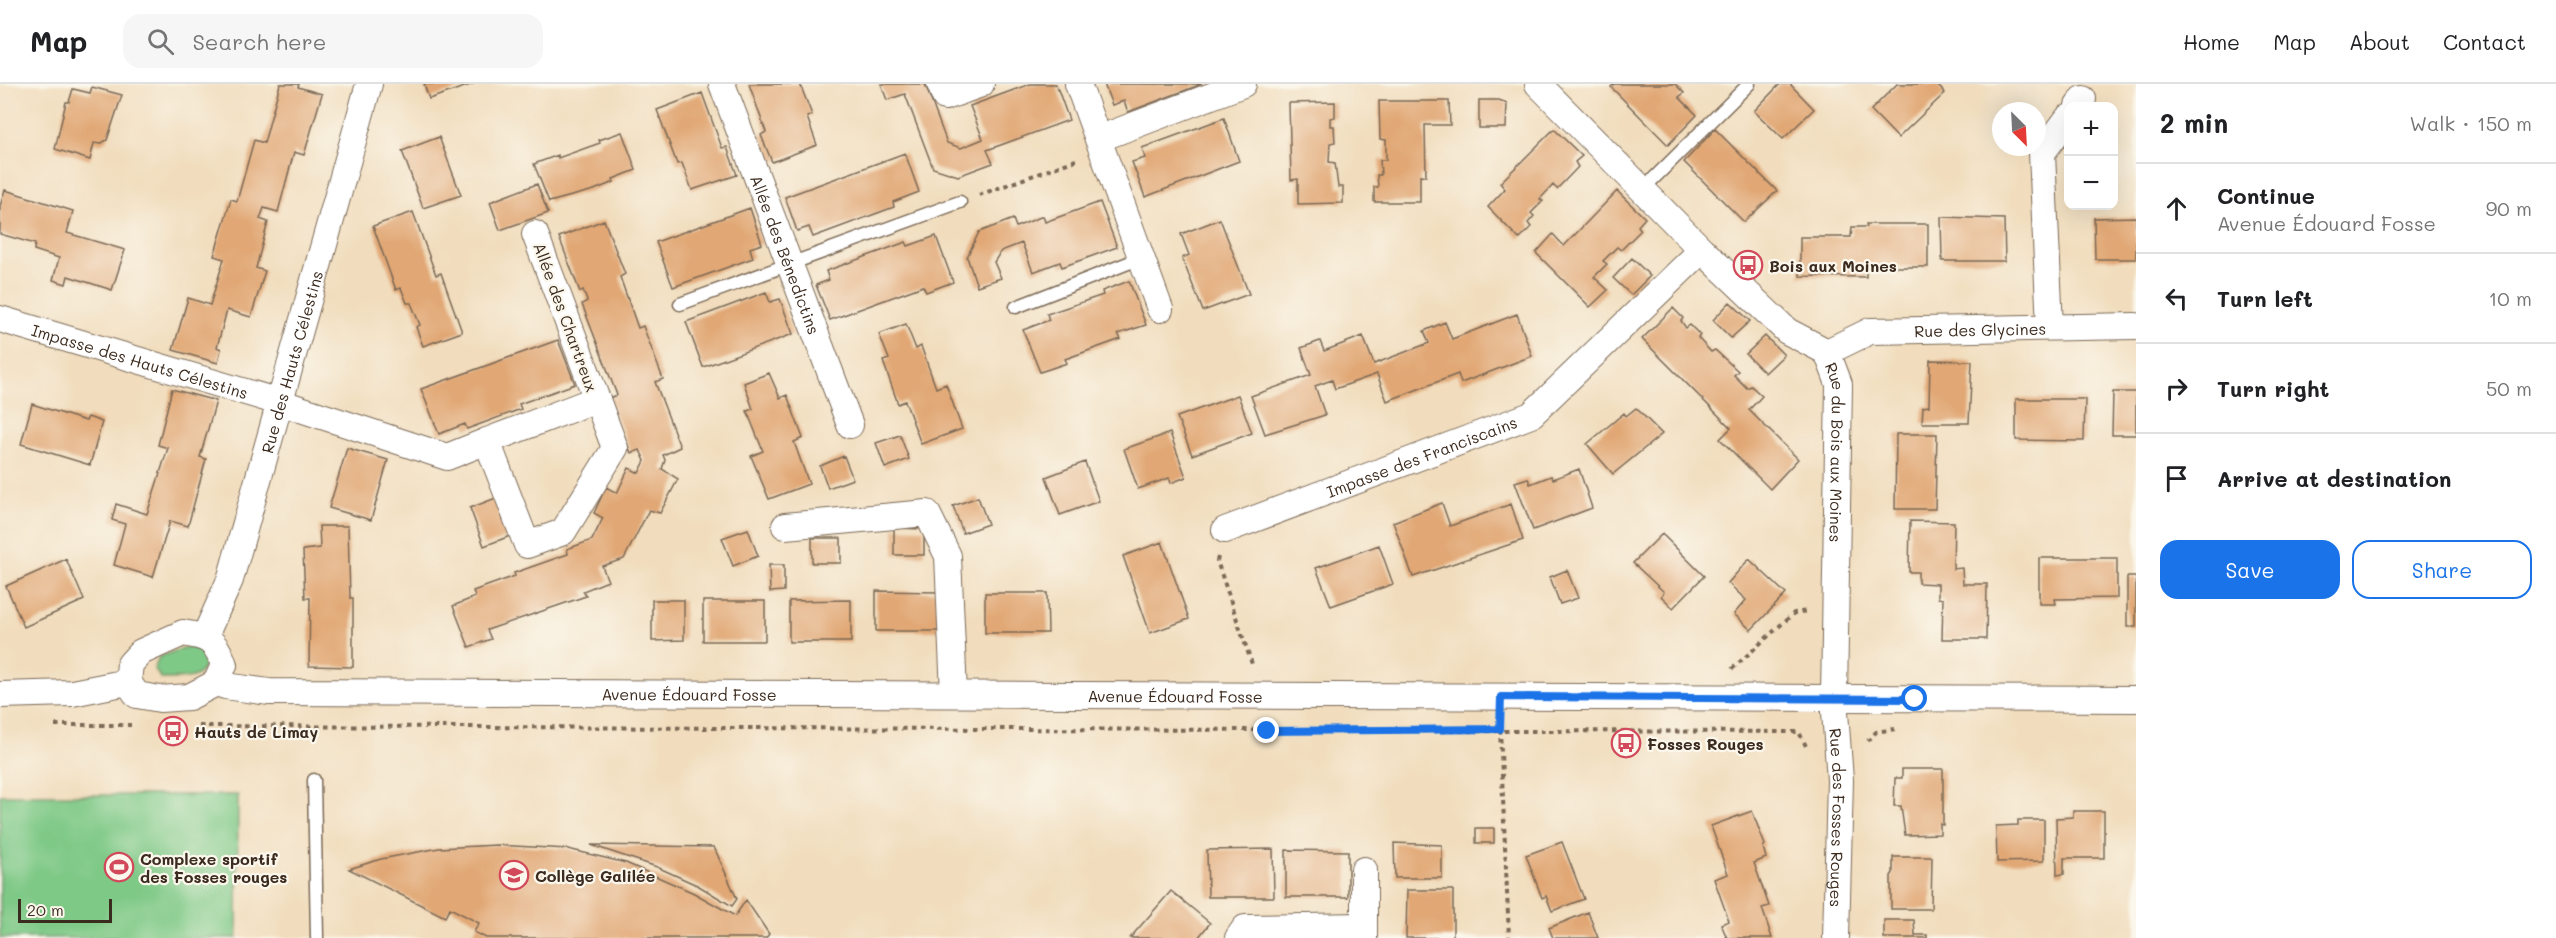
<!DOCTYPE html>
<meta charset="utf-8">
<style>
body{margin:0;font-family:Mali,sans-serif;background:#f6f6f6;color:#202124}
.controls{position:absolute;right:18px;top:18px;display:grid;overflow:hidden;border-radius:12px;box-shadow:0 6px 24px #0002}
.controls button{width:54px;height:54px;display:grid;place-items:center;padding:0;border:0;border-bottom:2px solid #e0e0e0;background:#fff;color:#202124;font:30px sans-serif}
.compass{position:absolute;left:1992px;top:18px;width:54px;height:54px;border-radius:50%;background:#fff;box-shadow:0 6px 24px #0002;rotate:156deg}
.scale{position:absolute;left:18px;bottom:15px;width:94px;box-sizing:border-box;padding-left:6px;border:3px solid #3b2a1e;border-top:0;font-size:16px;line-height:21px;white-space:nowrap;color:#3b2a1e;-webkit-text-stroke:4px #fbf7ec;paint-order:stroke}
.stop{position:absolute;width:18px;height:18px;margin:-14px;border:4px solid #1a73e8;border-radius:50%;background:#fff}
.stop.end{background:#1a73e8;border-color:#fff;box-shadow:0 2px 6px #0008}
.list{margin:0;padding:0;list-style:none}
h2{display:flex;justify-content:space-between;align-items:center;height:78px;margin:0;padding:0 24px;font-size:26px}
h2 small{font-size:20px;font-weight:400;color:#757577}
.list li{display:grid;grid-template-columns:39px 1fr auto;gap:18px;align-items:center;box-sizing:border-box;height:90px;padding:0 24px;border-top:2px solid #e0e0e0}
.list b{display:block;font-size:22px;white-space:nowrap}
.list p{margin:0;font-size:20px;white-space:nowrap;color:#757577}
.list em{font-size:20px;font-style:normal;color:#757577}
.actions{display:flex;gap:12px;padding:18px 24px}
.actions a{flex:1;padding:14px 0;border:2px solid #1a73e8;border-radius:18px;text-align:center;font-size:21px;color:#1a73e8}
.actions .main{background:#1a73e8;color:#fff}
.icon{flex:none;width:33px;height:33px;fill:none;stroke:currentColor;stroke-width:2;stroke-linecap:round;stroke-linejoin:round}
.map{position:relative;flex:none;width:2136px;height:854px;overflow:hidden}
header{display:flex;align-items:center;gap:36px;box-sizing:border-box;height:84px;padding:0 30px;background:#fff;border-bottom:2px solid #e0e0e0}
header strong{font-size:28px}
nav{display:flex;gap:33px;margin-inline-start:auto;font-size:21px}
.search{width:420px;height:54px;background:#f6f6f6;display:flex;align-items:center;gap:15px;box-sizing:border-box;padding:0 21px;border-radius:18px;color:#757577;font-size:22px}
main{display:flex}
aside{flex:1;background:#fff}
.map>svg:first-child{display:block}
.green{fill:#7fc987;stroke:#5d7a52;stroke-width:1.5}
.building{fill:#e1a775}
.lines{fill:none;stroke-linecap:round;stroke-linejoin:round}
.service-casing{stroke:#7b6956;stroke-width:15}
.minor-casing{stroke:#7b6956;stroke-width:28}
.path{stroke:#7b6956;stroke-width:4;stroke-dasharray:4.5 4.5;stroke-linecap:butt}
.service{stroke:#fff;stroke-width:12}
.minor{stroke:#fff;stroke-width:26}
.route{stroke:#1a73e8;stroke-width:8}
.labels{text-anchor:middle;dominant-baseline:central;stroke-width:4.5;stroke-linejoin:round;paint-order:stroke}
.street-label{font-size:16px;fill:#3b2a1e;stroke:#fbf7ec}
.poi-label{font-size:16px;font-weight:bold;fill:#3b2a1e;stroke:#fbf7ec;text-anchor:start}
</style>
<header>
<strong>Map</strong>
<div class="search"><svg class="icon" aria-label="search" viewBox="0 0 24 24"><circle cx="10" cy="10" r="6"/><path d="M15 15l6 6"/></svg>Search here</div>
<nav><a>Home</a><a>Map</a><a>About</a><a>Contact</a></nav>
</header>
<main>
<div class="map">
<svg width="2136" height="854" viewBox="0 0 2136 854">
<rect width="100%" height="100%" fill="#fbf7ec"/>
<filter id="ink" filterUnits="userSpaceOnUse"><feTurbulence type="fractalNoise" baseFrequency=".0167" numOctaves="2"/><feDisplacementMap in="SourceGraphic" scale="12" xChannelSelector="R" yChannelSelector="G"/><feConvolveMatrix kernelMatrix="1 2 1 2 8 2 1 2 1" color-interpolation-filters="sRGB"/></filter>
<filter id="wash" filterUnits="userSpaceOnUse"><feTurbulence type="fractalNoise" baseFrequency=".008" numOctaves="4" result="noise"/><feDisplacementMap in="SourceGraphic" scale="24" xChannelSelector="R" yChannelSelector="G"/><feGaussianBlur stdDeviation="1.35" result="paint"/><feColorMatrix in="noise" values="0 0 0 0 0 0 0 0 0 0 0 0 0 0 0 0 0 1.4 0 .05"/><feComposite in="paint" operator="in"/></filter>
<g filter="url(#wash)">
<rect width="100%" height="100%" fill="#f1ddbd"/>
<path class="green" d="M186 563 202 565 207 573C204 599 183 594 162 595L154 585 159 573Z
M0 711H238L237 854H0Z"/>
<g id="blocks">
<path class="building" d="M280 0H299L298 3 322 10 304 71 294 68 278 128 264 124 260 135 268 138 256 184 265 187 251 233 227 226 217 263 221 265 218 279 173 266 188 214 210 221 224 175 214 172 231 115 237 117 254 56 264 59Z
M424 0H473L429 15Z
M749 0H800L812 31 807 33 817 61 772 78 761 51 766 48Z
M881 0H925L947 59 961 64 983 55 970 22 1030 0H1056L1069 36 987 66 993 79 958 92 933 84 905 10 887 16Z
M1104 0H1202L1128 28 1124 17 1112 21Z
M1614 0H1675L1684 9 1679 13 1697 31 1668 61 1611 3Z
M1780 0H1790L1814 25 1783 55 1754 27Z
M1897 0H1936L1945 9 1898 54 1871 26Z
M92 3 122 11 107 56 100 60 94 59 90 76 55 65 66 18H69L73 5 90 9Z
M702 9 722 64 727 63 737 91 692 106 682 79 677 80 657 26Z
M1479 16H1499L1507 19 1506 44H1479Z
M1379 17H1449L1450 41H1425L1426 92 1420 91V118H1374V103H1378L1377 91H1381L1380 76H1386V56L1380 55Z
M1335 18V33L1330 34V42H1334L1335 58 1330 59 1329 78 1335 79 1338 103H1343V119L1298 120V95L1291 96 1289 19Z
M1224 34 1239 77 1145 113 1132 78 1145 74 1142 64Z
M1554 45 1582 72 1575 78 1578 83 1557 105 1553 101 1540 115 1543 117 1531 129 1534 132 1528 139 1531 143 1519 155 1488 123 1505 105 1500 99Z
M1715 45 1777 107 1744 138 1684 78Z
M622 48 636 86 613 95 614 98 594 106 549 118 534 80 558 71V74L600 59 599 56Z
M439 53 461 111 423 124 402 67Z
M905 69 919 108 893 118 894 123 813 153 809 143 797 147 785 113Z
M537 100 548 129 500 146 490 118Z
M5 106 73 127 67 149 125 166 112 206 68 192 66 200 53 196 59 174 34 166 35 160 0 150V122Z
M1617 107 1645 134 1638 142 1641 146 1621 166 1617 163 1603 177 1607 180 1594 193 1608 206 1590 223 1536 169 1553 150 1564 162Z
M1100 118 1117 163 1062 183 1060 178 1033 188 1022 159 1001 167 994 178 1001 194 977 202 967 173 979 148 1013 135 1016 143 1043 132 1045 138Z
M750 124 762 160 750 164 753 174 673 203 656 158Z
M413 128 436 191 441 189 462 248 423 262 416 243 420 241 411 219H407L401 204 396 206 373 142Z
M1941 133 2004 135 2005 177H1942Z
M2136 133V175H2095L2094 134Z
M1220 135 1249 210 1203 227 1182 174 1189 171 1181 150Z
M604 136 625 190 620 193 638 244 643 242 663 295 655 298 680 363 663 371 665 376 662 385 678 395 660 429 649 426 624 475 602 482 608 497 583 507 586 512 487 546 491 555 469 563 453 522 475 513 473 507 515 492 514 489 568 470 567 465 592 456 603 434 594 429 606 403 617 409 629 384 639 389 645 377 640 366 631 369 609 314 617 311 582 220 587 217 583 206 580 208 559 153Z
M1866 140H1928V183H1866V193L1800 192V153H1851L1852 143H1867Z
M936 152 953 198 926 208 923 202 830 236 816 201 829 196 826 187 906 158 908 162Z
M1632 174 1650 192 1631 211 1613 194Z
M1129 197 1146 241 1118 250 1121 255 1065 275 1067 279 1040 288 1023 246 1049 236 1047 230 1103 211 1102 207Z
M766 208 770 218 780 215 793 250 703 283 686 238Z
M1730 218 1750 237 1731 254 1713 236Z
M1673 224 1683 234 1681 237 1686 244 1690 241 1700 251 1698 254 1711 268 1715 266 1738 287 1734 291 1747 304 1751 302 1762 312 1749 326 1798 375 1770 405 1720 355 1731 344 1642 255Z
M1517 230 1532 272 1461 299 1458 290 1387 317 1377 290 1335 305 1332 296 1315 302 1325 331 1265 350 1251 312 1311 291 1301 264 1320 257 1324 267 1363 252 1374 280 1429 259 1424 247 1445 238 1452 255Z
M906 240 916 265 921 262 936 304 946 300 962 345 921 360 905 317 898 320 883 277 889 275 879 250Z
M1765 252 1784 271 1765 289 1746 270Z
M558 256 575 300 519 320 521 325 467 345 465 340 439 350 421 305Z
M1930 276 1972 277 1969 339H1922L1923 323 1929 322Z
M769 289 780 314 787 311 803 354 794 358 809 400 769 415 751 372 763 367 747 327 753 325 744 299Z
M172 305 216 317 200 373 206 375 188 442 170 437 153 493 114 481 125 440 112 436 116 420 147 430 168 364 158 361Z
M2113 308H2136V351H2112Z
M1238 311 1252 349 1192 371 1177 333Z
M2016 315H2085L2084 357 2016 356Z
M32 320 86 337 88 333 102 338 90 381 21 360Z
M1636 324 1662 350 1613 390 1587 360 1624 329 1626 332Z
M1170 349 1186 393 1171 399 1169 394 1138 405 1124 365Z
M1896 350H1937L1935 425H1895Z
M900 351 909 375 885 384 876 359Z
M347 364 388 376 371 436 329 424Z
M844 372 853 395 828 404 820 382Z
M1085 378 1099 417 1060 431 1046 393Z
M1579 385 1592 424 1533 446 1515 398 1528 394 1530 400 1551 392 1553 395Z
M978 413 988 440 963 449 953 422Z
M496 414 510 452 484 462 470 424Z
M1442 419 1450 442 1511 420 1523 456 1413 493 1393 438Z
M1910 437 1954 438 1953 485 1962 484 1963 500H1987L1986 555H1942L1943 515 1938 514V500L1918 499V488H1909Z
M319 442H348L350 514H353V583L309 582 310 514H305L303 466 320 464Z
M894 444 924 445V471H894Z
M748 445 758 472 733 482 722 454Z
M1662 450 1704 492 1673 524 1661 512 1664 508 1633 479Z
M812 454H841V479H812Z
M1162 458 1189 535 1150 549 1123 472Z
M1379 461 1393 500 1331 522 1316 484Z
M2039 474H2117V514L2055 515 2056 520H2039Z
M66 475 84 516 24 543 6 502Z
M1749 475 1786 510 1751 546 1734 530 1746 516 1728 499Z
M769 481H784V507L770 508Z
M1567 486 1578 514 1560 520 1550 493Z
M2127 493H2136V543H2127Z
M876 507 938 508V547H876Z
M985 509H1047L1048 549H985Z
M652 516H684V556L652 557Z
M851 516V558H789V517Z
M703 517H765V557H703Z
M1902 685H1943V741L1940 740V750L1905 751 1901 722H1894L1895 694H1902Z
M1752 727 1765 761 1763 763 1766 774 1754 779 1769 822 1762 824 1772 854H1727L1721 840 1729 837 1714 795 1728 790 1711 742Z
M2073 727H2104V774H2064V790L2057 791 2056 734 2073 733Z
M2018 736H2044V777L1997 778 1996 742 2018 741Z
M1476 744H1494V759H1476Z
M1562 758 1584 815 1552 827 1546 812 1542 814 1526 771Z
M1394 759 1442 761V794H1395Z
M497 761 568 765 626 779 694 809 735 832 746 816 769 850 766 854H486L474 848 479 839 450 824 445 833 349 785 381 775 439 764Z
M591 761 714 763 737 815 732 822 699 802 657 783Z
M1273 765 1274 813H1208L1207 766Z
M1286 766 1348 767V813H1286Z
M1893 773H1932L1931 825H1891V792L1893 789Z
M1407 806H1453V854H1406Z
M1171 807 1210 839 1198 854H1130Z
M1588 828 1598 854H1553L1549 844Z
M1884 836H1914L1915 851H1927V854H1884Z"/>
</g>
</g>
<g filter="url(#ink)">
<use href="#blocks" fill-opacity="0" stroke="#7b6956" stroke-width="1.5"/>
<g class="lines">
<g class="service-casing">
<path id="service" d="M1643 105 1749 0
M680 220 960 118
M1016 223 1141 174
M314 696 317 854"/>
</g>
<g class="minor-casing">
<g id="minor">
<path id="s1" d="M722 0 850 341"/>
<path d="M940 0 945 13 981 0"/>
<path d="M1078 0 1160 225"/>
<path id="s2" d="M1538 0 1702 166 1787 247 1827 268 1839 300 1834 614 1840 696 1836 854"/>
<path d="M2078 22 2083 15"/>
<path d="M1098 55 1243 0"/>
<path id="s3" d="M0 235 279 318 447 373 487 357 527 461 563 448 615 364 535 150"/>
<path d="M2050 243 2042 69 2068 34"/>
<path id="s4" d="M1827 268 1870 247 2136 242"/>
<path d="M487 357 597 315"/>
<path d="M785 442 927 429 948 472 954 610"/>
<path id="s5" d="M1225 446 1531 331 1702 166"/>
<path d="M183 549C208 553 216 556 224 581L216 599 189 613 160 615 137 611 128 598 130 580 141 568Z"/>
<path id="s6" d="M205 552 230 496 369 0"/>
<path id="s7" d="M216 599 225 602 269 608 2136 615"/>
<path d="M0 611 72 609 128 598"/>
<path d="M1238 854 1245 844 1364 842"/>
<path d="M1364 854V786"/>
</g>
</g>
<path class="path" d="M979 111 1076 76
M1218 473 1217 477 1253 583
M1732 585 1794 529 1808 527
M55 641H131
M199 642 1799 648 1807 664
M1500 645 1509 854
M1868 657 1876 648 1895 645"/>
<use href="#service" class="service"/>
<use href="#minor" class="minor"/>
</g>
</g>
<g class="lines" filter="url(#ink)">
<path class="route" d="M1267 647 1500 645 1501 613 1915 615"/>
</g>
<defs>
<g id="bus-ring" transform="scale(1.5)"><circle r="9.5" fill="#fbf7ec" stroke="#d1495b" stroke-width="1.5"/><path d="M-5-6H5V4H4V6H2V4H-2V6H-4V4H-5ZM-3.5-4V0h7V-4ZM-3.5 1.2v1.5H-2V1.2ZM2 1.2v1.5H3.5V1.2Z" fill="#d1495b"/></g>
<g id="stadium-ring" transform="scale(1.5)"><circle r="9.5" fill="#fbf7ec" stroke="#d1495b" stroke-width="1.5"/><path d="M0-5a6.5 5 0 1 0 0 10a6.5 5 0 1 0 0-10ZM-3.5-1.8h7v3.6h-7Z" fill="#d1495b"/></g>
<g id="school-ring" transform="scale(1.5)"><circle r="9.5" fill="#fbf7ec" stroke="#d1495b" stroke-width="1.5"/><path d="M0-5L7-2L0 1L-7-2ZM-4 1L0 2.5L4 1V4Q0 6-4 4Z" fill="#d1495b"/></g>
</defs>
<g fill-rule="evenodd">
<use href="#bus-ring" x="1748" y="181"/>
<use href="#bus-ring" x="173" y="647"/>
<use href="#bus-ring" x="1626" y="659"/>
<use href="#stadium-ring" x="119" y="783"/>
<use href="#school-ring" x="514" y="791"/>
</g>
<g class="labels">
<g class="street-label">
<text stroke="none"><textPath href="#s1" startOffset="182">Allée des Bénedictins</textPath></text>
<text transform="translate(566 233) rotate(70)">Allée des Chartreux</text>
<text stroke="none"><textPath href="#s4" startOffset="158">Rue des Glycines</textPath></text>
<text stroke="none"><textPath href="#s3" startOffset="146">Impasse des Hauts Célestins</textPath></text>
<text stroke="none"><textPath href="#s6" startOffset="288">Rue des Hauts Célestins</textPath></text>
<text stroke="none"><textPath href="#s2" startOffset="498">Rue du Bois aux Moines</textPath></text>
<text stroke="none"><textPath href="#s5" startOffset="210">Impasse des Franciscains</textPath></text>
<text stroke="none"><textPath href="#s7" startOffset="474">Avenue Édouard Fosse</textPath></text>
<text stroke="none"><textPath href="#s7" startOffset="960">Avenue Édouard Fosse</textPath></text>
<text stroke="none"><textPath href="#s2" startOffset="864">Rue des Fosses Rouges</textPath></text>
</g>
<g class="poi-label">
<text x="1769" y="181">Bois aux Moines</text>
<text x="194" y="647">Hauts de Limay</text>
<text x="1647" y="659">Fosses Rouges</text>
<text x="140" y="774">Complexe sportif<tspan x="140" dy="18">des Fosses rouges</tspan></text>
<text x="535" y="791">Collège Galilée</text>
</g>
</g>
</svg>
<div class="controls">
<button>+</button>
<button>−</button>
</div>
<svg class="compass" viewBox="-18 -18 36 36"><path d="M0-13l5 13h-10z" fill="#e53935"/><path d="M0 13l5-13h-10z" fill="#757577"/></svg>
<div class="scale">20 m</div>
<div class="stop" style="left:1915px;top:615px"></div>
<div class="stop end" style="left:1267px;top:647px"></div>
</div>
<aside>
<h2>2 min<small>Walk · 150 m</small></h2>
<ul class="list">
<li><svg class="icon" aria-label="ahead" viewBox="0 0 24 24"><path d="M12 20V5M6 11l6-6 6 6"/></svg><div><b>Continue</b><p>Avenue Édouard Fosse</p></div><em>90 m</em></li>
<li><svg class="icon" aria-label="left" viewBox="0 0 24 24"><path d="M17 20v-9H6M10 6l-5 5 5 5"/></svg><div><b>Turn left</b></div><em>10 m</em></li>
<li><svg class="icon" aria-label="right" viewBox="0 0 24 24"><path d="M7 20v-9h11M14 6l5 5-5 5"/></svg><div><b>Turn right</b></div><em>50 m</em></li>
<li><svg class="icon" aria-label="arrive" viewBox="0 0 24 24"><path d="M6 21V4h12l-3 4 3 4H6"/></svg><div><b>Arrive at destination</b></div></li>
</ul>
<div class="actions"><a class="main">Save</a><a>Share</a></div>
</aside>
</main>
